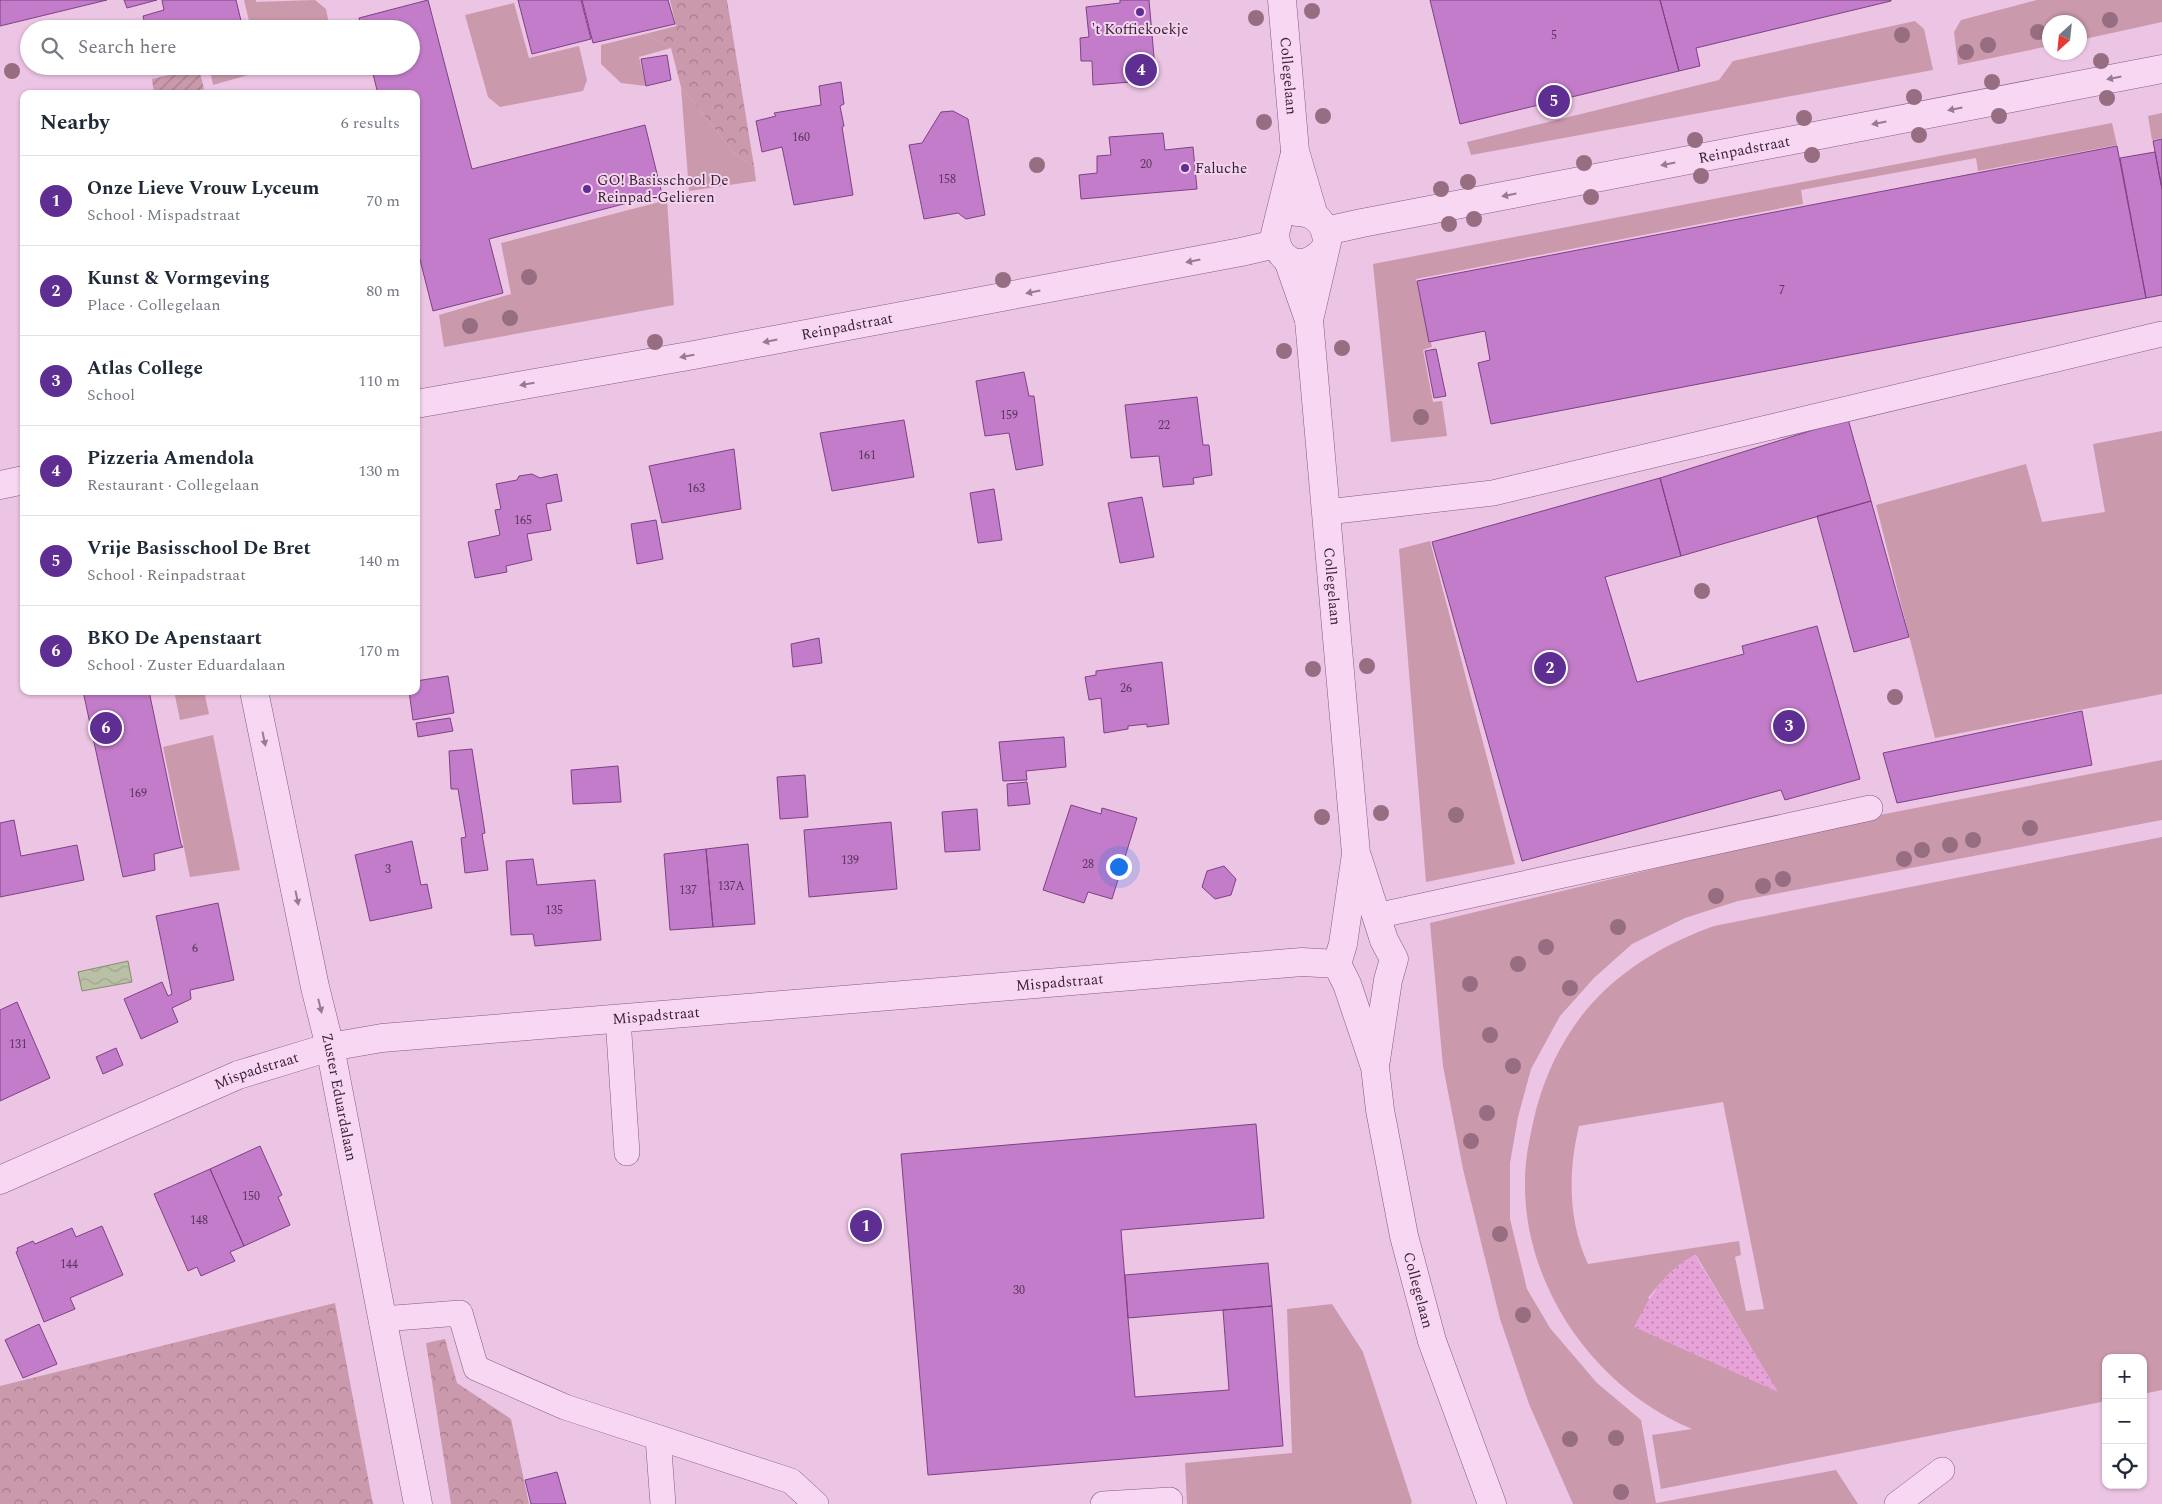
<!DOCTYPE html>
<meta charset="utf-8">
<style>
body{margin:0;font-family:Spectral,serif;background:#f6f6f7;color:#1f2937}
.controls{position:absolute;right:15px;bottom:15px;display:grid;overflow:hidden;border-radius:10px;box-shadow:0 1px 4px #0004}
.controls button{width:45px;height:45px;display:grid;place-items:center;padding:0;border:0;border-bottom:1px solid #e0e1e3;background:#fff;color:#1f2937;font:25px sans-serif}
.compass{position:absolute;left:2042px;top:15px;width:45px;height:45px;border-radius:50%;background:#fff;box-shadow:0 1px 4px #0004;rotate:207deg}
.you{position:absolute;left:1118px;top:866px;width:18px;height:18px;margin:-12px;border:4px solid #fff;border-radius:50%;background:#1a73e8;box-shadow:0 0 0 8px #1a73e833}
.badge{display:grid;place-items:center;width:32px;height:32px;border-radius:50%;background:#5f2e93;color:#fff;font-size:16px;font-weight:700}
.pin{position:absolute;translate:-50% -50%;border:2px solid #fff;box-shadow:0 1px 5px #0006}
.list{margin:0;padding:0;list-style:none}
h2{display:flex;justify-content:space-between;align-items:center;height:65px;margin:0;padding:0 20px;font-size:21px}
h2 small{font-size:16px;font-weight:400;color:#747a83}
.list li{display:grid;grid-template-columns:32px 1fr auto;gap:15px;align-items:center;box-sizing:border-box;height:90px;padding:0 20px;border-top:1px solid #e0e1e3}
.list b{display:block;font-size:19px;white-space:nowrap}
.list p{margin:0;font-size:16px;white-space:nowrap;color:#747a83}
.list em{font-size:16px;font-style:normal;color:#747a83}
.icon{flex:none;width:28px;height:28px;fill:none;stroke:currentColor;stroke-width:2;stroke-linecap:round;stroke-linejoin:round}
.map{position:relative;flex:none;width:2162px;height:1504px;overflow:hidden}
.search{position:absolute;background:#fff;box-shadow:0 1px 4px #0004;left:20px;top:20px;width:400px;height:55px;display:flex;align-items:center;gap:12px;box-sizing:border-box;padding:0 18px;border-radius:28px;color:#747a83;font-size:19px}
.panel{position:absolute;background:#fff;box-shadow:0 1px 4px #0004;left:20px;top:90px;width:400px;height:605px;border-radius:10px}
.map>svg:first-child{display:block}
.grass{fill:#ca99ac;fill-rule:evenodd}
.forest{fill:url(#forest-crowns)}
.sand{fill:url(#sand-dots)}
.garden{fill:url(#garden-furrows)}
.water{fill:url(#water-waves);stroke:#858d6d}
.building{fill:#c27cc9;stroke:#7d4284}
.lines{fill:none;stroke-linecap:round;stroke-linejoin:round}
.service-casing{stroke:#865b85;stroke-width:26}
.minor-casing{stroke:#865b85;stroke-width:29}
.tertiary-casing{stroke:#865b85;stroke-width:29}
.service{stroke:#f7d7f1;stroke-width:25}
.minor{stroke:#f7d7f1;stroke-width:28}
.tertiary{stroke:#f7d7f1;stroke-width:28}
.tree{fill:#976d82}
.oneway{fill:#967b94}
.poi-dot{fill:#5f2e93;stroke:#f4d4ed;stroke-width:2}
.labels{text-anchor:middle;dominant-baseline:central;stroke-width:4;stroke-linejoin:round;paint-order:stroke}
.number-label{font-size:12px;fill:#59365c}
.poi-label{font-size:15px;fill:#361f37;stroke:#f4d4ed;text-anchor:start}
.street-label{font-size:15px;fill:#361f37;stroke:#f4d4ed}
</style>
<div class="map">
<svg width="2162" height="1504" viewBox="0 0 2162 1504">
<defs>
<pattern id="forest-crowns" width="20" height="18" patternUnits="userSpaceOnUse" patternTransform="scale(1.25)"><rect width="20" height="18" fill="#ca99ac"/><path d="M2 6a3 3 0 1 1 6 0M12 15a3 3 0 1 1 6 0" fill="none" stroke="#a57c8d"/></pattern>
<pattern id="sand-dots" width="8" height="8" patternUnits="userSpaceOnUse" patternTransform="scale(1.25)"><rect width="8" height="8" fill="#e7a2d7"/><path d="M2 2h.1M6 6h.1" fill="none" stroke="#bc83af" stroke-width="1.8" stroke-linecap="round"/></pattern>
<pattern id="garden-furrows" width="10" height="10" patternUnits="userSpaceOnUse" patternTransform="scale(1.25)"><rect width="10" height="10" fill="#ca99ac"/><path d="M-1 1l2-2M0 10L10 0M9 11l2-2" fill="none" stroke="#a57c8d"/></pattern>
<pattern id="water-waves" width="16" height="10" patternUnits="userSpaceOnUse" patternTransform="scale(1.25)"><rect width="16" height="10" fill="#bac0a6"/><path d="M0 5q4-4 8 0t8 0" fill="none" stroke="#a0a590"/></pattern>
</defs>
<rect width="100%" height="100%" fill="#ecc4e4"/>
<path class="grass" d="M244 0H256V2L315 0 326 9 330 29H251Z
M2037 0H2162V22L2080 40V22H2050L2049 46 1958 65 1954 32 1961 20Z
M514 3 529 58 579 46 587 80 583 91 500 107 488 97 465 15Z
M1915 21 1924 29 1933 70 1471 155 1467 142 1719 80 1733 61Z
M645 34 671 48 639 57 646 86 621 83 601 64V45Z
M209 66H280L213 85Z
M681 87 735 154 754 166 756 181 689 191Z
M2162 113V138L2152 140 2148 116Z
M2112 123 2117 145 1978 171 1976 158 1801 190 1803 204 1416 279 1432 347 1423 350 1433 402 1442 401 1447 436 1391 442 1373 264Z
M667 200 674 305 444 347 439 315 511 294 501 243Z
M2162 431V694L1935 738 1876 505 2026 464 2042 522 2105 512 2093 444Z
M1430 541 1515 864 1426 882 1399 549Z
M174 691H204L209 714 180 720Z
M213 735 240 870 190 877 163 747Z
M2162 760V820L1738 901 1685 918 1632 944 1594 978 1560 1016 1531 1069 1518 1117 1510 1163V1219L1527 1289 1550 1328 1597 1383 1641 1420 1656 1503 1836 1470 1858 1504H1573L1529 1404 1500 1319 1463 1169 1443 1066 1430 923 1864 818Z
M2162 837V1390L2143 1394V1358H2106V1401L1661 1489 1652 1435 1692 1429C1589 1386 1515 1274 1526 1162 1528 1144 1532 1127 1536 1110 1547 1069 1567 1029 1597 998 1630 964 1670 942 1714 926ZM1723 1102 1764 1309 1746 1311 1735 1257 1741 1255 1739 1241 1588 1264C1568 1221 1568 1171 1579 1126ZM1695 1255H1696L1777 1391 1648 1298C1662 1281 1675 1265 1695 1255Z
M1332 1304 1363 1352 1412 1502 1411 1504H1187L1185 1463 1292 1453 1287 1309Z"/>
<path class="forest" d="M670 0H727L754 166 735 154 681 87 671 48 645 34 676 26Z
M335 1303 373 1504H0V1386Z
M445 1339 457 1383 511 1419 529 1504H451L426 1343Z"/>
<path class="sand" d="M1695 1255 1778 1392 1634 1327C1649 1298 1665 1269 1695 1255Z"/>
<path class="garden" d="M199 68 204 89 185 94H154L152 79Z"/>
<path class="water" d="M128 961 132 982 82 991 78 972Z"/>
<path class="building" d="M0 0H107L0 26Z
M124 0H157L127 8Z
M162 0H236L243 29H146L143 16 164 10Z
M428 0 472 169 645 125 662 194 489 239 503 293 433 311 416 244V94H378L371 66H411V29H362L359 18Z
M518 0H581L591 39 532 54Z
M582 0H668L675 24 593 43Z
M1120 0H1149L1156 80 1093 85 1092 61H1081L1080 38 1089 37 1086 7 1120 3Z
M1430 0H1660L1679 71 1460 124Z
M1660 0H1891V1L1696 48 1700 66 1679 71Z
M667 55 671 80 646 86 641 59Z
M156 66H176L157 71Z
M841 82 844 104 840 106 844 126 842 127 853 195 794 205 782 147 762 152 756 121 776 116 774 113 821 105 819 86Z
M953 111 968 119 985 215 966 219 958 213 924 219 909 145 922 143 941 112Z
M1163 133 1165 150 1193 147 1197 189 1081 199 1079 175 1097 173V156L1111 155 1109 137Z
M2162 139V189L2153 141Z
M2117 146 2146 298 1491 424 1478 363 1490 360 1485 331 1429 342 1417 281Z
M2155 152 2162 189V295L2146 298 2120 158Z
M1436 349 1446 396 1434 398 1425 351Z
M1024 372 1029 396H1034L1043 465 1016 470 1009 433 985 436 976 381Z
M1197 397 1203 445H1209L1212 475 1193 478 1194 484 1163 487 1159 456 1131 458 1125 405Z
M1848 419 1871 501 1681 556 1660 478Z
M904 420 914 477 832 491 820 433Z
M734 449 741 509 662 523 649 466Z
M532 474 540 478 557 474 562 501 546 504 551 530 527 534 532 560 506 566 507 572 475 578 468 542 500 535 495 510 501 509 496 484 517 480 519 476Z
M1660 478 1681 556 1605 577 1637 682 1744 654 1742 646 1817 626 1860 779 1785 800 1781 790 1522 861 1432 542Z
M994 489 1002 540 978 543 970 493Z
M1142 497 1154 557 1120 563 1108 503Z
M1871 501 1909 637 1854 652 1817 516Z
M656 520 663 559 637 564 631 524Z
M819 638 822 663 793 667 791 644Z
M1162 662 1169 724 1147 727V724L1128 726V729L1104 733 1101 698 1089 700 1085 677 1096 675V671Z
M448 676 454 713 413 720 409 691H416V681Z
M83 691H149L181 844 183 847 154 854 155 870 123 877Z
M2082 711 2092 765 1897 803 1883 753Z
M450 718 453 731 418 737 416 723Z
M1064 737 1066 767 1026 771 1027 780 1003 781 999 742Z
M472 749 485 833 482 834 488 870 465 873 461 838 466 837 458 789H451L449 751Z
M618 766 621 802 573 804 571 770Z
M805 775 808 817 780 819 777 777Z
M1027 782 1030 804 1008 806 1007 784Z
M1071 805 1101 814 1102 808 1137 818 1112 899 1088 892 1084 903 1043 890Z
M977 809 980 850 945 852 942 812Z
M14 820 21 856 77 845 84 880 0 897V823Z
M891 822 897 889 809 897 804 830Z
M412 841 421 885 427 884 432 908 370 921 355 855Z
M748 844 755 924 713 927 706 849Z
M706 849 713 927 670 930 664 854Z
M533 859 537 885 595 880 601 940 535 946 533 934 511 935 506 861Z
M1224 866 1236 879 1231 895 1215 899 1202 887 1207 871Z
M218 903 234 980 190 990 191 999 172 1008 178 1022 141 1039 124 999 162 982 168 996 172 994 156 916Z
M17 1002 50 1078 0 1101V1010Z
M116 1048 123 1065 103 1074 96 1057Z
M1256 1124 1264 1218 1121 1230 1128 1318 1135 1397 1229 1390 1223 1310 1272 1306 1283 1446 928 1475 901 1154Z
M260 1146 282 1195 278 1197 290 1225 244 1246 210 1169Z
M210 1169 244 1246 230 1252 235 1261 201 1276 197 1267 188 1271 154 1194Z
M102 1226 123 1275 70 1298 75 1309 44 1322 16 1252 18 1251 17 1248 33 1241 35 1244 72 1228 76 1237Z
M1268 1263 1272 1306 1128 1318 1125 1275Z
M39 1324 57 1364 23 1378 5 1340Z
M557 1472 566 1504H531L525 1480Z"/>
<g class="lines">
<g class="service-casing">
<path id="service" d="M1327 512 1493 493 2162 334
M1376 916 1870 808
M618 1019 627 1153
M382 1319 460 1313 476 1368 565 1407 791 1481 816 1504
M658 1438 663 1504
M1103 1504 1170 1500V1504
M1897 1504 1942 1470"/>
</g>
<g class="minor-casing">
<g id="minor">
<path id="s1" d="M1326 231 1362 223 2162 69"/>
<path id="s2" d="M416 404 694 355 1241 252 1276 244"/>
<path d="M0 485 24 480"/>
<path id="s3" d="M254 691 315 987 330 1047 418 1504"/>
<path id="s4" d="M0 1180 238 1075 330 1047 382 1038 1302 962 1337 964"/>
</g>
</g>
<g class="tertiary-casing">
<g id="tertiary">
<path id="s5" d="M1282 0 1295 151 1314 216"/>
<path d="M1295 153 1275 234C1277 263 1303 273 1323 251"/>
<path d="M1297 212C1316 212 1326 224 1327 242L1309 320"/>
<path id="s6" d="M1288 260 1309 320 1356 854 1343 944 1337 964 1347 984 1375 1067 1380 1110 1404 1236 1432 1341 1492 1504"/>
<path d="M1358 859 1384 940 1394 959 1388 980 1376 1060"/>
</g>
</g>
<use href="#service" class="service"/>
<use href="#minor" class="minor"/>
<use href="#tertiary" class="tertiary"/>
</g>
<g class="tree">
<circle cx="1312" cy="11" r="8"/>
<circle cx="1256" cy="18" r="8"/>
<circle cx="2110" cy="20" r="8"/>
<circle cx="2038" cy="32" r="8"/>
<circle cx="1902" cy="35" r="8"/>
<circle cx="1988" cy="45" r="8"/>
<circle cx="1966" cy="52" r="8"/>
<circle cx="2101" cy="61" r="8"/>
<circle cx="12" cy="71" r="8"/>
<circle cx="1992" cy="82" r="8"/>
<circle cx="1914" cy="97" r="8"/>
<circle cx="2107" cy="98" r="8"/>
<circle cx="1323" cy="116" r="8"/>
<circle cx="1999" cy="116" r="8"/>
<circle cx="1804" cy="118" r="8"/>
<circle cx="1264" cy="122" r="8"/>
<circle cx="1919" cy="135" r="8"/>
<circle cx="1695" cy="140" r="8"/>
<circle cx="1812" cy="155" r="8"/>
<circle cx="1584" cy="163" r="8"/>
<circle cx="1037" cy="165" r="8"/>
<circle cx="1701" cy="176" r="8"/>
<circle cx="1468" cy="182" r="8"/>
<circle cx="1441" cy="189" r="8"/>
<circle cx="1591" cy="197" r="8"/>
<circle cx="1474" cy="219" r="8"/>
<circle cx="1449" cy="224" r="8"/>
<circle cx="529" cy="277" r="8"/>
<circle cx="1003" cy="280" r="8"/>
<circle cx="510" cy="318" r="8"/>
<circle cx="470" cy="326" r="8"/>
<circle cx="655" cy="342" r="8"/>
<circle cx="1342" cy="348" r="8"/>
<circle cx="1284" cy="351" r="8"/>
<circle cx="1421" cy="417" r="8"/>
<circle cx="1702" cy="591" r="8"/>
<circle cx="1367" cy="666" r="8"/>
<circle cx="1313" cy="669" r="8"/>
<circle cx="1895" cy="697" r="8"/>
<circle cx="1381" cy="813" r="8"/>
<circle cx="1456" cy="815" r="8"/>
<circle cx="1322" cy="817" r="8"/>
<circle cx="2030" cy="828" r="8"/>
<circle cx="1973" cy="840" r="8"/>
<circle cx="1950" cy="845" r="8"/>
<circle cx="1922" cy="850" r="8"/>
<circle cx="1904" cy="859" r="8"/>
<circle cx="1783" cy="879" r="8"/>
<circle cx="1763" cy="886" r="8"/>
<circle cx="1716" cy="896" r="8"/>
<circle cx="1618" cy="927" r="8"/>
<circle cx="1546" cy="947" r="8"/>
<circle cx="1518" cy="964" r="8"/>
<circle cx="1470" cy="984" r="8"/>
<circle cx="1570" cy="988" r="8"/>
<circle cx="1490" cy="1035" r="8"/>
<circle cx="1513" cy="1066" r="8"/>
<circle cx="1487" cy="1113" r="8"/>
<circle cx="1471" cy="1141" r="8"/>
<circle cx="1500" cy="1234" r="8"/>
<circle cx="1523" cy="1315" r="8"/>
<circle cx="1616" cy="1438" r="8"/>
<circle cx="1570" cy="1439" r="8"/>
<circle cx="1621" cy="1492" r="8"/>
</g>
<defs><path id="oneway-solid" d="M-6-.8H1V-3.2L6.5 0L1 3.2V.8H-6Z" transform="scale(1.25)"/></defs>
<g class="oneway">
<use href="#oneway-solid" transform="translate(2114 78) rotate(169)"/>
<use href="#oneway-solid" transform="translate(1955 109) rotate(169)"/>
<use href="#oneway-solid" transform="translate(1879 123) rotate(169)"/>
<use href="#oneway-solid" transform="translate(1668 164) rotate(169)"/>
<use href="#oneway-solid" transform="translate(1509 195) rotate(169)"/>
<use href="#oneway-solid" transform="translate(1193 261) rotate(169)"/>
<use href="#oneway-solid" transform="translate(1033 292) rotate(169)"/>
<use href="#oneway-solid" transform="translate(770 341) rotate(169)"/>
<use href="#oneway-solid" transform="translate(687 356) rotate(170)"/>
<use href="#oneway-solid" transform="translate(527 384) rotate(170)"/>
<use href="#oneway-solid" transform="translate(264 739) rotate(78)"/>
<use href="#oneway-solid" transform="translate(297 898) rotate(78)"/>
<use href="#oneway-solid" transform="translate(320 1006) rotate(76)"/>
</g>
<g class="poi-dot">
<circle cx="1140" cy="12" r="5"/>
<circle cx="1185" cy="168" r="5"/>
<circle cx="587" cy="189" r="5"/>
</g>
<g class="labels">
<g class="number-label">
<text x="1554" y="35">5</text>
<text x="801" y="137">160</text>
<text x="1146" y="164">20</text>
<text x="947" y="179">158</text>
<text x="1782" y="290">7</text>
<text x="1009" y="415">159</text>
<text x="1164" y="425">22</text>
<text x="867" y="455">161</text>
<text x="696" y="488">163</text>
<text x="523" y="520">165</text>
<text x="1126" y="688">26</text>
<text x="138" y="793">169</text>
<text x="850" y="860">139</text>
<text x="1088" y="864">28</text>
<text x="388" y="869">3</text>
<text x="731" y="886">137A</text>
<text x="688" y="890">137</text>
<text x="554" y="910">135</text>
<text x="195" y="948">6</text>
<text x="18" y="1044">131</text>
<text x="251" y="1196">150</text>
<text x="199" y="1220">148</text>
<text x="69" y="1264">144</text>
<text x="1019" y="1290">30</text>
</g>
<g class="poi-label">
<text x="1140" y="29" text-anchor="middle">'t Koffiekoekje</text>
<text x="1195" y="168">Faluche</text>
<text x="597" y="180">GO! Basisschool De<tspan x="597" dy="17">Reinpad-Gelieren</tspan></text>
</g>
<g class="street-label">
<text stroke="none"><textPath href="#s5" startOffset="76">Collegelaan</textPath></text>
<text stroke="none"><textPath href="#s1" startOffset="426">Reinpadstraat</textPath></text>
<text stroke="none"><textPath href="#s2" startOffset="438">Reinpadstraat</textPath></text>
<text stroke="none"><textPath href="#s6" startOffset="331">Collegelaan</textPath></text>
<text stroke="none"><textPath href="#s4" startOffset="1089">Mispadstraat</textPath></text>
<text stroke="none"><textPath href="#s4" startOffset="684">Mispadstraat</textPath></text>
<text stroke="none"><textPath href="#s4" startOffset="279">Mispadstraat</textPath></text>
<text stroke="none"><textPath href="#s3" startOffset="415">Zuster Eduardalaan</textPath></text>
<text stroke="none"><textPath href="#s6" startOffset="1049">Collegelaan</textPath></text>
</g>
</g>
</svg>
<div class="controls">
<button>+</button>
<button>−</button>
<button><svg class="icon" aria-label="locate" viewBox="0 0 24 24"><circle cx="12" cy="12" r="6"/><path d="M12 2v4M12 18v4M2 12h4M18 12h4"/></svg></button>
</div>
<svg class="compass" viewBox="-18 -18 36 36"><path d="M0-13l5 13h-10z" fill="#e53935"/><path d="M0 13l5-13h-10z" fill="#747a83"/></svg>
<div class="you"></div>
<div class="pin badge" style="left:866px;top:1226px">1</div>
<div class="pin badge" style="left:1550px;top:668px">2</div>
<div class="pin badge" style="left:1789px;top:726px">3</div>
<div class="pin badge" style="left:1141px;top:70px">4</div>
<div class="pin badge" style="left:1554px;top:101px">5</div>
<div class="pin badge" style="left:106px;top:728px">6</div>
<div class="search"><svg class="icon" aria-label="search" viewBox="0 0 24 24"><circle cx="10" cy="10" r="6"/><path d="M15 15l6 6"/></svg>Search here</div>
<section class="panel">
<h2>Nearby<small>6 results</small></h2>
<ul class="list">
<li><span class="badge">1</span><div><b>Onze Lieve Vrouw Lyceum</b><p>School · Mispadstraat</p></div><em>70 m</em></li>
<li><span class="badge">2</span><div><b>Kunst &amp; Vormgeving</b><p>Place · Collegelaan</p></div><em>80 m</em></li>
<li><span class="badge">3</span><div><b>Atlas College</b><p>School</p></div><em>110 m</em></li>
<li><span class="badge">4</span><div><b>Pizzeria Amendola</b><p>Restaurant · Collegelaan</p></div><em>130 m</em></li>
<li><span class="badge">5</span><div><b>Vrije Basisschool De Bret</b><p>School · Reinpadstraat</p></div><em>140 m</em></li>
<li><span class="badge">6</span><div><b>BKO De Apenstaart</b><p>School · Zuster Eduardalaan</p></div><em>170 m</em></li>
</ul>
</section>
</div>
